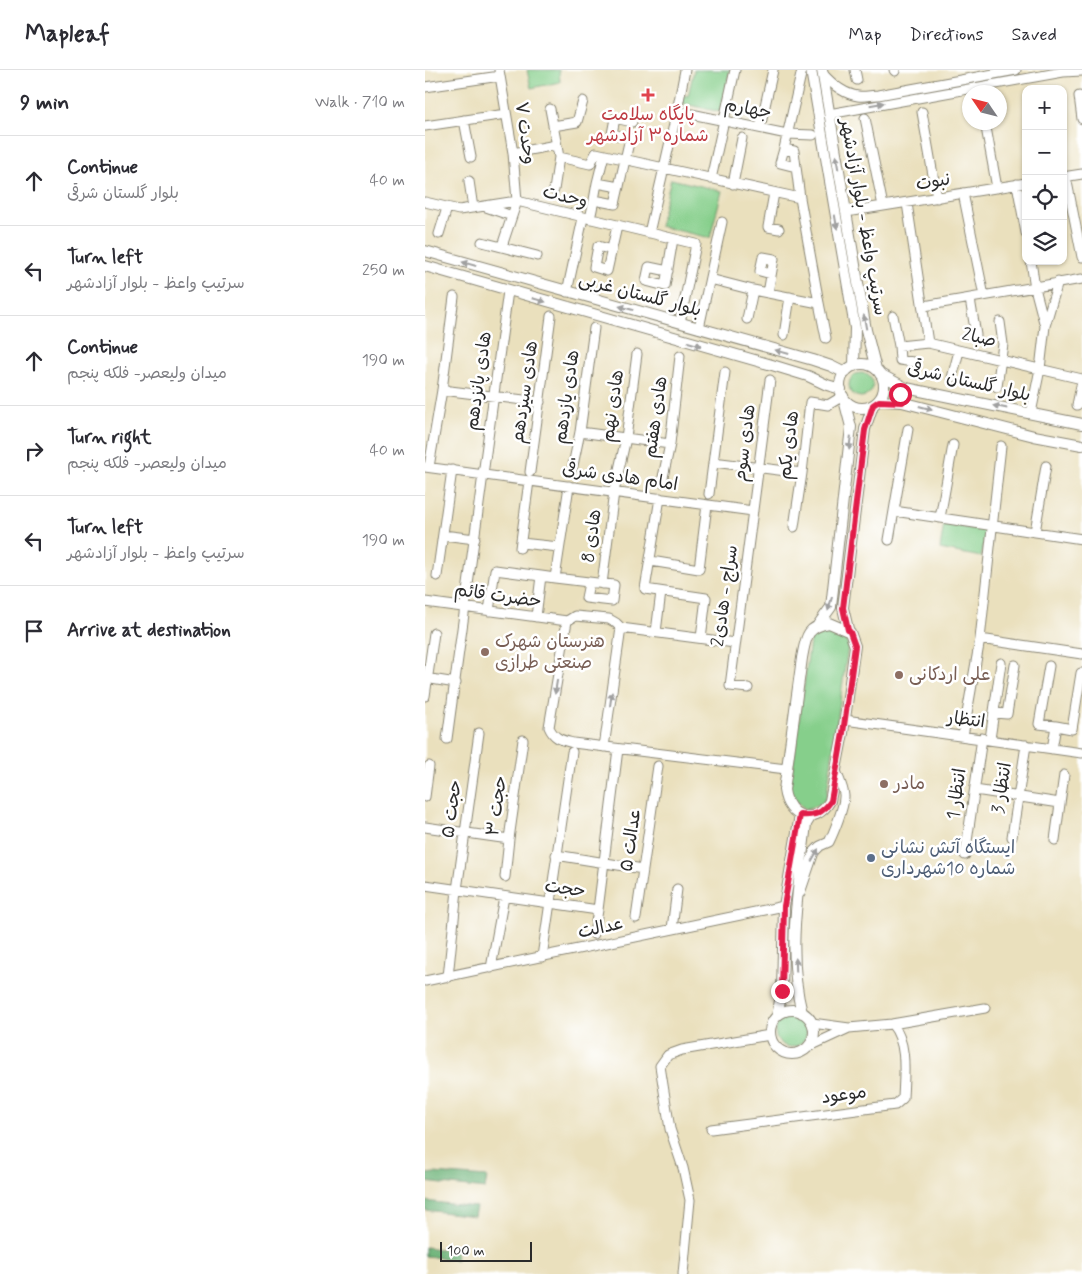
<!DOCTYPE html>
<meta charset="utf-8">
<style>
body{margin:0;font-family:Mynerve,"Playpen Sans Arabic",sans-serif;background:#f7f7f7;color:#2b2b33}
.controls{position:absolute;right:15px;top:15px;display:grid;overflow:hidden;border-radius:10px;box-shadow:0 1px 4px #0004}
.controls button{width:45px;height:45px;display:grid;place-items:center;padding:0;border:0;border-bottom:1px solid #e1e1e2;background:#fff;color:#2b2b33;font:25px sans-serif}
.compass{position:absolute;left:537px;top:15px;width:45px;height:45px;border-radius:50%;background:#fff;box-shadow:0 1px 4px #0004;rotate:305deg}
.scale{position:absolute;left:15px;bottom:12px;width:92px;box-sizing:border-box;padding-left:5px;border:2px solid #2b2b2b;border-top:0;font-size:14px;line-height:18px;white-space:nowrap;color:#2b2b2b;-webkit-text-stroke:4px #fff;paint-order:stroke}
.stop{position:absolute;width:15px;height:15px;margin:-11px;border:4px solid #e11d48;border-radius:50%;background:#fff}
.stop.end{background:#e11d48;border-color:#fff;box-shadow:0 1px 5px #0008}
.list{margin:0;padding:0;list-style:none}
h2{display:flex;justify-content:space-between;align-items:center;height:65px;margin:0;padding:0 20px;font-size:21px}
h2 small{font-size:16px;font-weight:400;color:#7c7c81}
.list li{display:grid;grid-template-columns:32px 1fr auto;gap:15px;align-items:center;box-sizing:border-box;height:90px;padding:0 20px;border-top:1px solid #e1e1e2}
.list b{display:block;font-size:19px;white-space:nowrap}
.list p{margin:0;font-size:16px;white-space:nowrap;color:#7c7c81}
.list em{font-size:16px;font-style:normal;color:#7c7c81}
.icon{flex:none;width:28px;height:28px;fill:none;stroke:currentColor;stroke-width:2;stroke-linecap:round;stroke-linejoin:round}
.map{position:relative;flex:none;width:657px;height:1204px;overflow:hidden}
header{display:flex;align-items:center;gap:30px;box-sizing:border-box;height:70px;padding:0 25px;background:#fff;border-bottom:1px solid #e1e1e2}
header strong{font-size:24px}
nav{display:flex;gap:28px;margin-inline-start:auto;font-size:18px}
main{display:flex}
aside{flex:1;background:#fff}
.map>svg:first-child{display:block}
.green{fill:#86cf8b;stroke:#587d5b}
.forest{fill:#6cb277;stroke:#4c6e51}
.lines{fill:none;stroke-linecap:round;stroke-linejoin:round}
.minor-casing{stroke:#8a8674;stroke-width:11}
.major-casing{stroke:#8a8674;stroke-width:12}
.minor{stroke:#fff;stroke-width:9}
.major{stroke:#fff;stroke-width:10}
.oneway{fill:#a0a0a0}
.route{stroke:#e11d48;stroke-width:6}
.health-dot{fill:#e0444e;stroke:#fff;stroke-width:2}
.education-dot{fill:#8d6e63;stroke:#fff;stroke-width:2}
.service-dot{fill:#5c6f8a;stroke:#fff;stroke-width:2}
.labels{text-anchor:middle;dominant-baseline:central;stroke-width:5;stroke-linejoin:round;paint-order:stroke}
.street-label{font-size:18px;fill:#2b2b2b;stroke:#fff}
.health-label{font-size:18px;fill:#be3a42;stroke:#fff}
.education-label{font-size:18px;fill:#785e54;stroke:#fff;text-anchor:start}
.service-label{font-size:18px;fill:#4e5e75;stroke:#fff;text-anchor:start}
</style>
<header>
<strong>Mapleaf</strong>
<nav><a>Map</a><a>Directions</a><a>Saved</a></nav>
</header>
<main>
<aside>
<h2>9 min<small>Walk · 710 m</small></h2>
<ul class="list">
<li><svg class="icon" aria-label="ahead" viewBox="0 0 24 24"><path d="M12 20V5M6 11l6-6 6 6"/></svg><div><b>Continue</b><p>بلوار گلستان شرقی</p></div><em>40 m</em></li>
<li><svg class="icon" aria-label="left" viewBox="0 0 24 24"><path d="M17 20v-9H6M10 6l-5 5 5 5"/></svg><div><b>Turn left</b><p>سرتیپ واعظ - بلوار آزادشهر</p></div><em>250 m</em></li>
<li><svg class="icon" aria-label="ahead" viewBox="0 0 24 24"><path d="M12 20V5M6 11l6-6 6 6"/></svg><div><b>Continue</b><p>میدان ولیعصر- فلکه پنجم</p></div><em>190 m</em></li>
<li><svg class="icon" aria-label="right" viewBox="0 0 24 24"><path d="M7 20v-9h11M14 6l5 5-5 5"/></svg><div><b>Turn right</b><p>میدان ولیعصر- فلکه پنجم</p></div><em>40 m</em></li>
<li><svg class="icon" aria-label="left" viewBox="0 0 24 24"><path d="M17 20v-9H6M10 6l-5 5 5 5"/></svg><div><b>Turn left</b><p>سرتیپ واعظ - بلوار آزادشهر</p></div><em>190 m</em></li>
<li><svg class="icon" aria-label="arrive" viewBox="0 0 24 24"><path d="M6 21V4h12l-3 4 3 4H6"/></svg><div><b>Arrive at destination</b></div></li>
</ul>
</aside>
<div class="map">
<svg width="657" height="1204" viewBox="0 0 657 1204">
<rect width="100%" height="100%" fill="#fff"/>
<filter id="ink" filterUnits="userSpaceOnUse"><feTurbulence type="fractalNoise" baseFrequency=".02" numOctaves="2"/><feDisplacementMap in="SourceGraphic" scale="10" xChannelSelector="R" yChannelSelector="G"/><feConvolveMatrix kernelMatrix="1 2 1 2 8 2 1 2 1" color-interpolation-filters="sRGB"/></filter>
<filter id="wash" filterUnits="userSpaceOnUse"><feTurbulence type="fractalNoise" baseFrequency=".0096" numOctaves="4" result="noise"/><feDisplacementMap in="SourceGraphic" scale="20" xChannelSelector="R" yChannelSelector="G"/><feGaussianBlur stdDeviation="1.12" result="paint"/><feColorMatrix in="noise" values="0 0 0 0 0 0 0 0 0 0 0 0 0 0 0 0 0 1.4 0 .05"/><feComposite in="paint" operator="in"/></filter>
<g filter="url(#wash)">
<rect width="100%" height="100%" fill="#eae0bd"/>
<path class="green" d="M102 0H134L135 12 106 18Z
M269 0H305L295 42 256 33 257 25 263 26Z
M246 109 297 121 285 168 234 156Z
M424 315a12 12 0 1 1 24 0a12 12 0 1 1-24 0Z
M519 454 561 461 556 487 515 479Z
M394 557 408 560 418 564 423 576 401 729 394 735 380 739 369 729 365 718 386 564Z
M350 961a16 16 0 1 1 32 0a16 16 0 1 1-32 0Z"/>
<path class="forest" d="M9 1103 62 1107 60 1119 0 1112V1104Z
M0 1131 51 1137 49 1146 0 1140Z
M0 1177 31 1181V1190L0 1186Z"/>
</g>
<g filter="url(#ink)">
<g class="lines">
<g class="minor-casing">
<path id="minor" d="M74 0 88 83 92 131 77 176
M430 0 432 10
M469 0 470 1
M398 4C406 13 419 24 433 26 439 27 447 25 453 25L591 0
M0 17 75 6
M657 27 654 26 657 49
M125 39 134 87 129 120
M252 41 362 64 388 65
M497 42 512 128
M404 44 638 2 657 1
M440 48 458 136
M39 50 46 87
M560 52 572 118
M0 56 81 44
M128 56 152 52 158 31
M335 58 348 0
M359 79 377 0
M88 83 131 75
M134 87 165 94 171 83 375 128 394 233 328 220 285 209
M371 97 355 93 359 79 369 81 375 128
M638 107 657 104
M641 107 657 187
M286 109 310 0
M44 111 48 138
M172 113 179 85
M308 114 317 68
M592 114 601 163
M194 117 172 113 169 130 190 134 205 68 187 64 190 48 207 52
M349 123 343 157 354 159
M538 123 559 226
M0 132 34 140 92 131 271 174 256 248
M482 133 503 273
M61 137 87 146
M421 142 601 113
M165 149 169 130
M224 163 252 41 260 0
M14 164 22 138
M57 172 112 186
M187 180 173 176 169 197 182 201 192 156
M606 191 610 218 620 256
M243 201 224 197 221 211 240 216 248 169
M142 222 158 148
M343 223 349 189 338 187 335 201 346 204
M545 229 551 265
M394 233 401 268
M499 236 657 209
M468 246 474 276 503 273 657 309
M322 249 328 220
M274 258 297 152
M359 265 365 227
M474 276 475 290 488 292
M527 308 534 281
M572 317 578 274 575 252
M17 320 115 332
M652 335 657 311
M606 343 615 299 620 256 633 212
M155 362 245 374
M288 392 377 403
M0 397 328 441
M4 397 17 320 29 227
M147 400 155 362 169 258
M105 402 126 246
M237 412 245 374 255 286
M284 424 300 302
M235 428 220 519 281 528 276 568
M469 441 657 469
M515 448 528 375
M369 457 377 403 385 332 403 335 418 326
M610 462 621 396
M18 465 50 469
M464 470 483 359
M96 473 134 477
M95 478 104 411
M226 491 274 499 282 435
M12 506 27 400
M130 508 189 515 187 531 161 528 164 513
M177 514 189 422 201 368 212 284
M0 532 142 551
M64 541 70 500 116 506
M111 547 116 506 130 508 144 416
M196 558 310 573
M231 562 236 522
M555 569 657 584
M624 596 614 654 631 656 627 679
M0 608 31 613
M323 618 305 616 345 310
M0 626 9 563
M569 643 582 644 590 595
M420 650 657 683
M631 656 647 659 656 603
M538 666 555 569 576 376
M22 669 83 221
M565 669 576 593
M179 677 196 558 191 553 184 549 150 546 142 551 124 657C129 669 137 670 148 673L361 699
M550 720 635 733
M0 727 4 696
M0 757 84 769
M587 767 601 675
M630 770 639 705
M131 785 218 799
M540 785 557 668
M80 807 84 769 98 670
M0 815 173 840 193 679
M375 823 389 782 395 776 404 772C409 762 419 737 419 727 420 722 413 706 411 701
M211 848 233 696
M247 859 252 819
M169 864 173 840
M117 887 147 682
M66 898 79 827
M23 907 32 820 54 663
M0 911 359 836
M387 953 424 958 467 954 560 938
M383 977 424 958
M286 1059 470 1035 478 1028C479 1004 483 973 467 954
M258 1204 265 1130 258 1098 245 1059 235 996 243 985 257 980 345 965"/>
</g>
<g class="major-casing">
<path id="major" d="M386 0 430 258 429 296
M397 0 441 260 451 299
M0 181 388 290 406 296 420 303
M0 196 347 295 383 306 402 315 416 319
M415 316a22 22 0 1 1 44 0a22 22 0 1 1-44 0Z
M455 304 481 318 657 354
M454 331 477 332 609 366 657 375
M404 553 425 562 430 576 418 663 405 731C390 756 363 749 359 720L377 588C381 567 381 557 404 553Z
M393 555 406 537 426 357 418 326
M423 559 418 538 440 359 448 335
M345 962a22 22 0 1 1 44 0a22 22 0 1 1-44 0Z
M377 943C361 882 374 816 381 754L386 746
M352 946 357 921 359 836 375 745"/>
</g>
<use href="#minor" class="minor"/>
<use href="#major" class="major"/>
</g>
<defs><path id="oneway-solid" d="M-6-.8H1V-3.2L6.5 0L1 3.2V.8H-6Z" transform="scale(1.25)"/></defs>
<g class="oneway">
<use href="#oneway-solid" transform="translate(452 34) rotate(-10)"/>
<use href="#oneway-solid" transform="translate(412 92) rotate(-100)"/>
<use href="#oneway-solid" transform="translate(411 152) rotate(80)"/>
<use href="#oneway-solid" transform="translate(44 194) rotate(-164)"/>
<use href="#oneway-solid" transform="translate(114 230) rotate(16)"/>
<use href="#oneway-solid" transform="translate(201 238) rotate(-165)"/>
<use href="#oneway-solid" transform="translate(440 252) rotate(-100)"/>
<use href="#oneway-solid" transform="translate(270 274) rotate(16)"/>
<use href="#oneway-solid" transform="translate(357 282) rotate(-164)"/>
<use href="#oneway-solid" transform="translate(575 337) rotate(-169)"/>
<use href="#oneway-solid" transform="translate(501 338) rotate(15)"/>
<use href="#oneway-solid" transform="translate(425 373) rotate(97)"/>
<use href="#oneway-solid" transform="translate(405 534) rotate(106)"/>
<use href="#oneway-solid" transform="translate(131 617) rotate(99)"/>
<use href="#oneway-solid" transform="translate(186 629) rotate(-82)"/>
<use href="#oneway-solid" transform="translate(390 785) rotate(-61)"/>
<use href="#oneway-solid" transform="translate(371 895) rotate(-92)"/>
</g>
</g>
<g class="lines" filter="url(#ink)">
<path class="route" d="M357 921 359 836 375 745C389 746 397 744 406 731L418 663 430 576 425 562 423 560 418 538 440 360 448 335 454 331 477 332 475 324"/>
</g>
<path class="health-dot" d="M220.5 17.5h5v5h5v5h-5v5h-5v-5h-5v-5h5z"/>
<g class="education-dot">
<circle cx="60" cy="582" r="5"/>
<circle cx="474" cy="605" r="5"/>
<circle cx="459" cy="714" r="5"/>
</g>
<circle class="service-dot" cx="446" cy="788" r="5"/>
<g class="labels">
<g class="street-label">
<text transform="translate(323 39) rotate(11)">جهارم</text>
<text transform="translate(100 63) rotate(82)">وحدت ۷</text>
<text transform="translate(508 112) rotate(-9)">نبوت</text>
<text transform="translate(140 127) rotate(14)">وحدت</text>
<text transform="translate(438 147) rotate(80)">سرتیپ واعظ - بلوار آزادشهر</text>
<text transform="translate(215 225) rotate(15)">بلوار گلستان غربی</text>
<text transform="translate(554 268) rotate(13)">صبا2</text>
<text transform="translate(54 311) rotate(-82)">هادی پانزدهم</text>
<text transform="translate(544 312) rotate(13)">بلوار گلستان شرقی</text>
<text transform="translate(100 322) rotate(-82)">هادی سیزدهم</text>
<text transform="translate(142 327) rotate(-82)">هادی یازدهم</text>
<text transform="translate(188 336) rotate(-82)">هادی نهم</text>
<text transform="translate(231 347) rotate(-82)">هادی هفتم</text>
<text transform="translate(320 373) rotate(-83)">هادی سوم</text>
<text transform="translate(364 375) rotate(-83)">هادی یکم</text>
<text transform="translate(195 407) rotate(8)">امام هادی شرقی</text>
<text transform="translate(167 466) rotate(-82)">هادی 8</text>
<text transform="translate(73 526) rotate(8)">حضرت قائم</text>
<text transform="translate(300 526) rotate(-82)">سراج - هادی2</text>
<text transform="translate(541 650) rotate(7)">انتظار</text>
<text transform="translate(577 718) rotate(-81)">انتظار 3</text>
<text transform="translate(532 724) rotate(-82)">انتظار 1</text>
<text transform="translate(72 736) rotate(-82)">حجت ۳</text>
<text transform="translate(27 739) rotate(-82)">حجت ۵</text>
<text transform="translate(206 770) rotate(-82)">عدالت ۵</text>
<text transform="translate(140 819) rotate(8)">حجت</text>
<text transform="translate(176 858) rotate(-12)">عدالت</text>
<text transform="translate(419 1025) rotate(-8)">موعود</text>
</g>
<g class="health-label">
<text x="223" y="45">پایگاه سلامت<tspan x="223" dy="21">شماره۳ آزادشهر</tspan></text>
</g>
<g class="education-label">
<text x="70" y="572">هنرستان شهرک<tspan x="70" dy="21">صنعتی طرازی</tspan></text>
<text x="484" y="605">علی اردکانی</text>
<text x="469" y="714">مادر</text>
</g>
<g class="service-label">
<text x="456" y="778">ایستگاه آتش نشانی<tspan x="456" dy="21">شماره 10شهرداری</tspan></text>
</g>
</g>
</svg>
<div class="controls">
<button>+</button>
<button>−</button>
<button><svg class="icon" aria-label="locate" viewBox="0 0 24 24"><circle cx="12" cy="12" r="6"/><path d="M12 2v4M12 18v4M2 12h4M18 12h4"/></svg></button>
<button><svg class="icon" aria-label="layers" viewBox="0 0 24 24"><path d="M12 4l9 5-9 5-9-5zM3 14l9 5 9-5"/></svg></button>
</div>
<svg class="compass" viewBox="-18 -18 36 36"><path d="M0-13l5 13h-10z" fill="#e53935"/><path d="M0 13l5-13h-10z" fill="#7c7c81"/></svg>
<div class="scale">100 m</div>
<div class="stop" style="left:475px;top:324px"></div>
<div class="stop end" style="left:357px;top:921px"></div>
</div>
</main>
